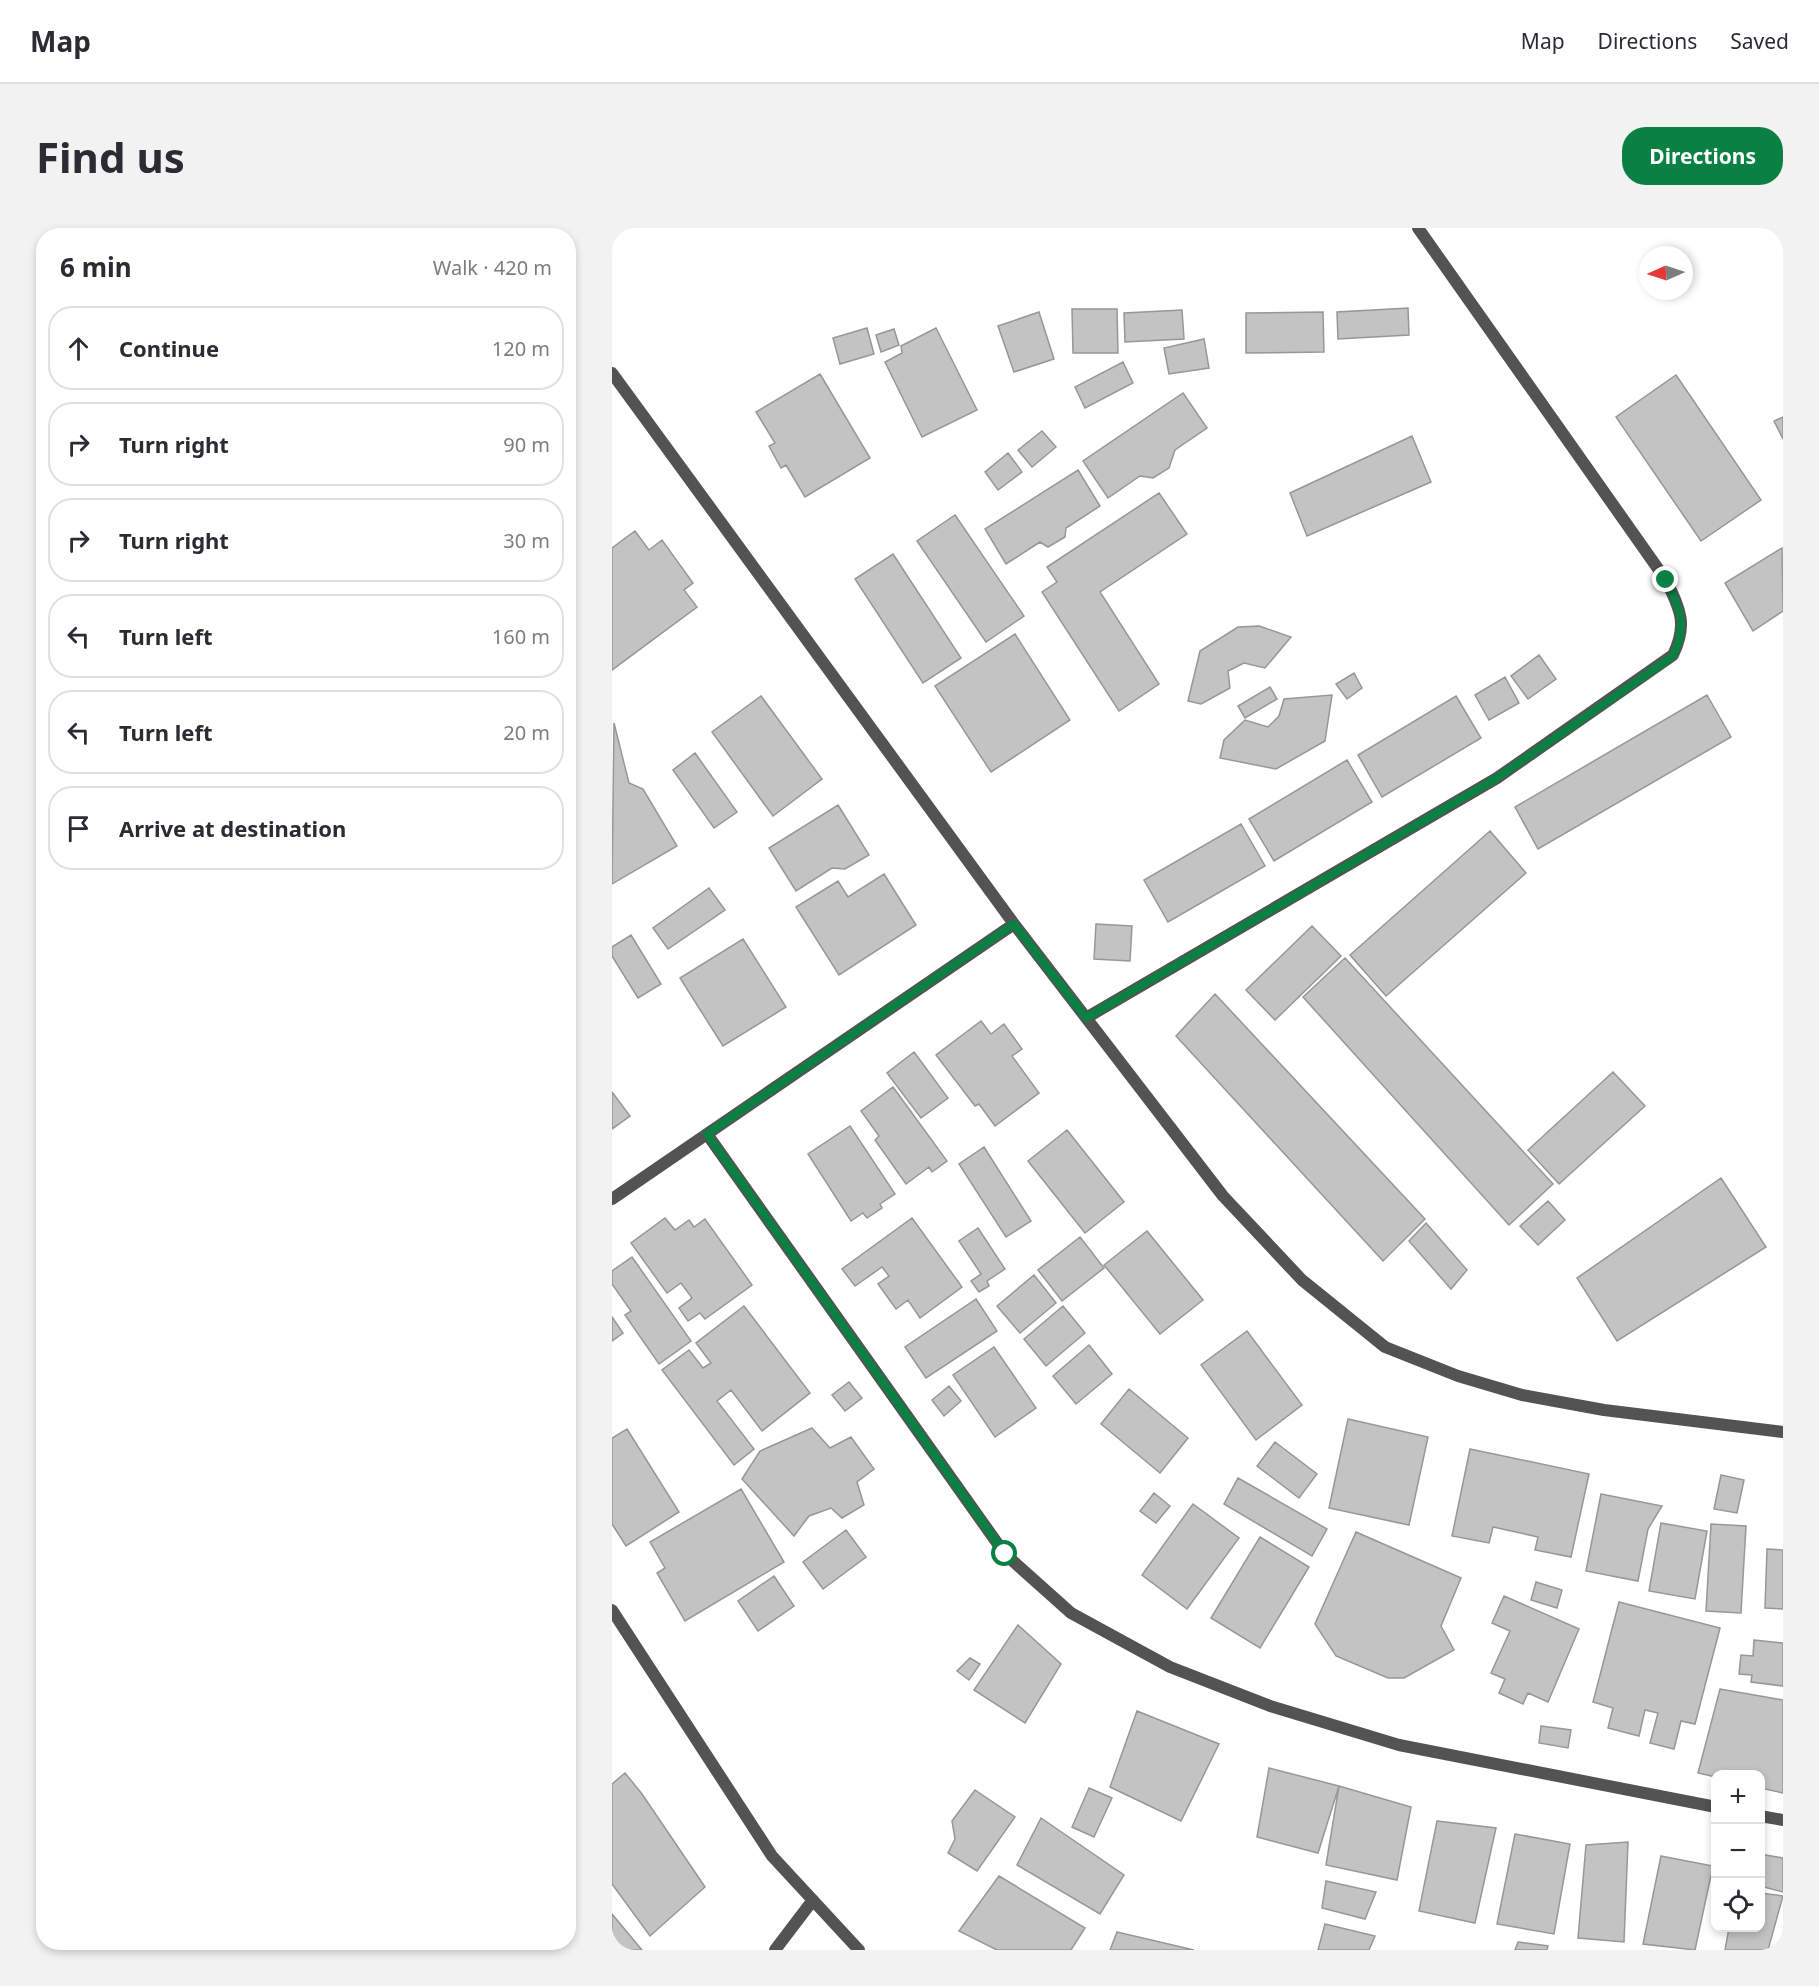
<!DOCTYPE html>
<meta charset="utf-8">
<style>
body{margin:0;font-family:"Noto Sans",sans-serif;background:#f2f2f3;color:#2b2b33}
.controls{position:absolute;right:18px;bottom:18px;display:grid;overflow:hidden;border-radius:12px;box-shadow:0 3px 9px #0003}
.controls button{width:54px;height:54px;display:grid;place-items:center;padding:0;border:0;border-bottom:2px solid #e1e1e2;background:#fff;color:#2b2b33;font:30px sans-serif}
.compass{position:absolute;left:1027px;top:18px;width:54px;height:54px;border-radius:50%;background:#fff;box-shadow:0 3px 9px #0003;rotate:267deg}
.stop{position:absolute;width:18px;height:18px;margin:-14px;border:4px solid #0b8043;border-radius:50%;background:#fff}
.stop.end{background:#0b8043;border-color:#fff;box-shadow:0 2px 6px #0008}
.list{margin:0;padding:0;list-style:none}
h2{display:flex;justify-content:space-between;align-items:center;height:78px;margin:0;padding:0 24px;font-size:26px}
h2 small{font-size:20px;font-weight:400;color:#7c7c81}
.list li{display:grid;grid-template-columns:39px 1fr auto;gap:18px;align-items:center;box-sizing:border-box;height:84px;margin:0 12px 12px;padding:0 12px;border:2px solid #e1e1e2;border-radius:24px}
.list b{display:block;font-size:22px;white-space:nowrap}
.list em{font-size:20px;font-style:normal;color:#7c7c81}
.icon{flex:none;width:33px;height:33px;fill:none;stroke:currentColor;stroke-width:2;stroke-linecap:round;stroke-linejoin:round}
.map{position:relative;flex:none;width:1171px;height:1722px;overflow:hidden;border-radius:24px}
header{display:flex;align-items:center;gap:36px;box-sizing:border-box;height:84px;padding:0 30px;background:#fff;border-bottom:2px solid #e1e1e2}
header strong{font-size:28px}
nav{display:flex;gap:33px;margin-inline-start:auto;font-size:21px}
.intro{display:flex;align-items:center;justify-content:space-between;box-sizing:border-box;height:144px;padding:0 36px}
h1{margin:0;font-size:42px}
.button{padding:15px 27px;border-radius:24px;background:#0b8043;color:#fff;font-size:21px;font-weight:700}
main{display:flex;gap:36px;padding:0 36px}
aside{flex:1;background:#fff;border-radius:24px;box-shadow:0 3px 9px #0003}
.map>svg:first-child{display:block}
.building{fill:#c3c3c3;stroke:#979797;stroke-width:1.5}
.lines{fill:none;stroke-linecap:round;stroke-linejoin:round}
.street{stroke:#535353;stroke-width:12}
.route{stroke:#0b8043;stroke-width:8}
</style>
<header>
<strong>Map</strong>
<nav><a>Map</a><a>Directions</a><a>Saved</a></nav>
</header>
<div class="intro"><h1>Find us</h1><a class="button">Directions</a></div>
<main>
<aside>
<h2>6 min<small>Walk · 420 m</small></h2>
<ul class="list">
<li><svg class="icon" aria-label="ahead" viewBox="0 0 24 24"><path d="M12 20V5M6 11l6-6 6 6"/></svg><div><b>Continue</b></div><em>120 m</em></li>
<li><svg class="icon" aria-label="right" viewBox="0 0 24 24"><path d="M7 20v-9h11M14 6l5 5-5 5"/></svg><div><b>Turn right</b></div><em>90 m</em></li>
<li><svg class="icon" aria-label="right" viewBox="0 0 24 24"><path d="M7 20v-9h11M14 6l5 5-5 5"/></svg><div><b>Turn right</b></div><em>30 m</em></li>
<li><svg class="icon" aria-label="left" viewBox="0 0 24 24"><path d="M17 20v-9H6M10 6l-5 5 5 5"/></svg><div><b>Turn left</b></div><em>160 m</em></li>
<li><svg class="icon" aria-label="left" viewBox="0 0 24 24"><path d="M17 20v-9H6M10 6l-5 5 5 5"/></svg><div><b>Turn left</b></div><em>20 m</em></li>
<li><svg class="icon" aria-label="arrive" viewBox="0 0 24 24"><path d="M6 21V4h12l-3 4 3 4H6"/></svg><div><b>Arrive at destination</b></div></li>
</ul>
</aside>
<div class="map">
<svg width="1171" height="1722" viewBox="0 0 1171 1722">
<rect width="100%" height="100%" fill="#fff"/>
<path class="building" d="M796 80 797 107 726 111 725 84Z
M460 81H505L506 125H461Z
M570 82 572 111 513 114 512 85Z
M427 84 442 131 402 144 386 98Z
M711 84 712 124 634 125V85Z
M255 100 262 126 228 136 221 110Z
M324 100 365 182 310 209 273 134 290 125 289 118Z
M282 101 287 117 269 124 264 107Z
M592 111 597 140 557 146 552 120Z
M511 134 521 155 473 180 463 159Z
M208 146 258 230 193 269 174 237 169 240 157 218 163 215 144 184Z
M1064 147 1149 272 1089 313 1004 189Z
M571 165 595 200 563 222 557 240 541 250 528 248 496 270 471 233Z
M1171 189V211L1162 193Z
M430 203 444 219 420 239 406 222Z
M800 208 819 254 695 308 678 265Z
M396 225 410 244 386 262 373 244Z
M466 242 488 278 454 300 453 309 436 319 428 314 394 336 373 301Z
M547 265 575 306 488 364 547 456 507 483 430 364 445 354 435 339Z
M343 287 412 388 374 414 305 313Z
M23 303 37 322 50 312 81 355 72 362 85 379 0 442V320Z
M1170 320 1171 383 1141 403 1113 355Z
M281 326 349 430 311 455 243 351Z
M647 398 679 409 653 440 632 435 616 443 618 460 589 476 576 473 588 423 626 399Z
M403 406 458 492 379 544 323 458Z
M927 427 944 451 916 471 899 448Z
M742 445 750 460 735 471 724 456Z
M893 449 907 475 877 492 863 467Z
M658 459 665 471 633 490 626 478Z
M720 467 713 513 664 541 608 530 612 512 633 492 656 499 667 488 672 471Z
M1095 467 1119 509 926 621 903 579Z
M149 468 210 551 161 588 100 504Z
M844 468 869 510 770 569 746 527Z
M2 495 17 555 31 561 65 618 0 656Z
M83 525 125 584 102 600 61 542Z
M735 532 760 574 662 633 637 591Z
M226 577 257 627 233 641 220 640 184 663 157 620Z
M629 596 653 638 556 694 532 652Z
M878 603 914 645 774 768 738 727Z
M272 646 304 697 227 747 184 679 226 653 236 669Z
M97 660 113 682 56 721 41 700Z
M484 696 520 698 518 733 482 731Z
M700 698 729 728 663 792 634 762Z
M19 707 49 756 26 770 0 728V719Z
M131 711 174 779 111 818 68 750Z
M733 730 941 956 897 997 691 769Z
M603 766 813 991 771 1033 564 808Z
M369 793 379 806 392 796 410 821 400 828 427 865 383 898 367 876 363 878 324 827Z
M302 824 336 870 309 890 275 845Z
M1001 844 1033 878 947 956 916 922Z
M281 859 335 933 320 944 317 939 294 956 263 912 267 908 249 883Z
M0 864 18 888 0 901Z
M238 898 283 966 268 976 270 980 255 990 251 985 239 993 196 926Z
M455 902 512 974 473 1005 416 933Z
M372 919 419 993 394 1009 347 936Z
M1109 950 1154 1019 1005 1113 965 1050Z
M936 973 953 992 926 1017 908 998Z
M53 990 63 1002 77 992 82 999 93 991 140 1057 93 1091 88 1085 76 1093 67 1080 80 1070 69 1055 55 1065 19 1015Z
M300 990 350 1059 308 1090 296 1072 284 1081 266 1056 277 1048 270 1039 243 1058 230 1041Z
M814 995 855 1042 839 1061 797 1013Z
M366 1000 393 1041 375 1053 377 1058 367 1064 359 1053 369 1046 347 1013Z
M535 1003 591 1072 548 1106 492 1037Z
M468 1009 492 1040 450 1073 426 1042Z
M20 1029 79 1113 47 1136 13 1087 19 1083 0 1056V1043Z
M422 1047 444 1075 408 1105 385 1078Z
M364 1071 385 1103 314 1150 293 1119Z
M132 1078 198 1165 150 1203 119 1162 105 1173 142 1221 122 1237 50 1142 77 1122 91 1140 99 1135 84 1115Z
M451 1078 473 1105 434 1138 412 1111Z
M0 1089 11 1105 0 1113Z
M635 1103 690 1177 644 1212 589 1137Z
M477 1117 500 1146 464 1176 441 1148Z
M382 1119 424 1180 383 1209 341 1147Z
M237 1154 250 1170 233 1183 220 1167Z
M337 1158 349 1173 332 1188 320 1172Z
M517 1161 576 1210 548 1245 489 1196Z
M736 1191 816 1209 797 1297 717 1280Z
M200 1200 218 1220 239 1209 262 1241 245 1254 252 1277 230 1290 219 1280 197 1288 182 1308 130 1251 148 1223Z
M15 1201 67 1284 14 1318 0 1296V1210Z
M663 1214 705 1246 687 1270 645 1238Z
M858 1221 977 1246 959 1329 923 1322 926 1309 881 1299 877 1315 840 1308Z
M1109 1247 1132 1252 1125 1285 1102 1281Z
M626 1250 715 1301 700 1328 612 1276Z
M129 1261 172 1334 73 1393 45 1345 53 1340 38 1314Z
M542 1265 558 1278 544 1295 528 1283Z
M989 1266 1050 1278 1036 1301 1026 1353 974 1343Z
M581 1276 627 1310 575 1381 530 1347Z
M1049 1295 1095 1303 1083 1371 1037 1363Z
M1099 1296 1134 1298 1129 1385 1094 1383Z
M234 1302 254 1329 211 1361 191 1334Z
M744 1304 849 1350 829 1398 842 1422 792 1450H776L724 1428 703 1396Z
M648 1309 697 1339 648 1420 599 1390Z
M1155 1321 1171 1322V1381L1153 1380Z
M162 1348 182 1378 146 1403 126 1373Z
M924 1354 950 1362 945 1380 919 1372Z
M892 1368 967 1401 936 1474 916 1465 911 1476 887 1465 893 1451 879 1445 898 1403 880 1395Z
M1007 1374 1108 1400 1083 1496 1069 1493 1062 1521 1038 1515 1046 1485 1033 1482 1027 1508 996 1500 1001 1480 981 1474Z
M406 1397 449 1436 413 1495 362 1462Z
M1142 1412 1171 1415V1458L1139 1454 1140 1447 1127 1446 1129 1427 1141 1428Z
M358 1430 368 1436 357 1452 345 1443Z
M1108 1461 1171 1472V1565L1148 1560V1546H1104V1549L1086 1545Z
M525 1483 607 1516 569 1593 498 1559Z
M929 1498 959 1502 956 1520 927 1515Z
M657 1540 727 1558 706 1625 645 1609Z
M13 1545 30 1566 93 1659 38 1708 0 1656V1556Z
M727 1558 799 1579 785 1652 714 1637Z
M477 1560 500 1570 482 1609 460 1599Z
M363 1562 403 1589 365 1643 336 1625 343 1611 340 1593Z
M429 1590 512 1647 488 1686 405 1637Z
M825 1593 884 1600 863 1695 807 1683Z
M903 1606 958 1616 942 1706 885 1696Z
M1016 1614 1012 1714 966 1710 974 1617Z
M1148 1626 1171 1630V1664L1148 1658Z
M1049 1628 1101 1638 1083 1722 1031 1716Z
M387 1648 473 1700 459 1722H385L347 1703Z
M714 1653 764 1664 753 1691 710 1680Z
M1148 1665 1171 1668 1156 1722H1113L1117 1700H1148Z
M0 1686 30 1722H0Z
M713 1696 763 1708 757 1722H706Z
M505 1704 582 1722H498Z
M906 1714 936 1718 935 1722H903Z"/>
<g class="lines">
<path class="street" d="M0 145 402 696 611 968 690 1052 773 1119 846 1148 910 1167 992 1182 1171 1204
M474 790 885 550 1061 427C1076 396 1068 381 1054 352L806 0
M95 906 393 1326 459 1385 558 1439 658 1478 787 1517 1104 1579
M0 971 402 696
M0 1382 160 1628 247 1722
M1148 1588 1171 1592
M163 1722 201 1672"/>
</g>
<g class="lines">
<path class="route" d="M393 1326 95 906 402 696 474 790 885 550 1061 428C1076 396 1068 381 1054 352"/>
</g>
</svg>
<div class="controls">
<button>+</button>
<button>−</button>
<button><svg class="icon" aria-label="locate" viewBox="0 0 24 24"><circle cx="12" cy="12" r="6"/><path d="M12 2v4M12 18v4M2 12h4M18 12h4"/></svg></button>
</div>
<svg class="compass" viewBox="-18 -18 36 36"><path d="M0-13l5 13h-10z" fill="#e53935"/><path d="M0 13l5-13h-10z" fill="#7c7c81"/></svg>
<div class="stop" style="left:393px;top:1326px"></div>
<div class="stop end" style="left:1054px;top:352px"></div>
</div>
</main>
